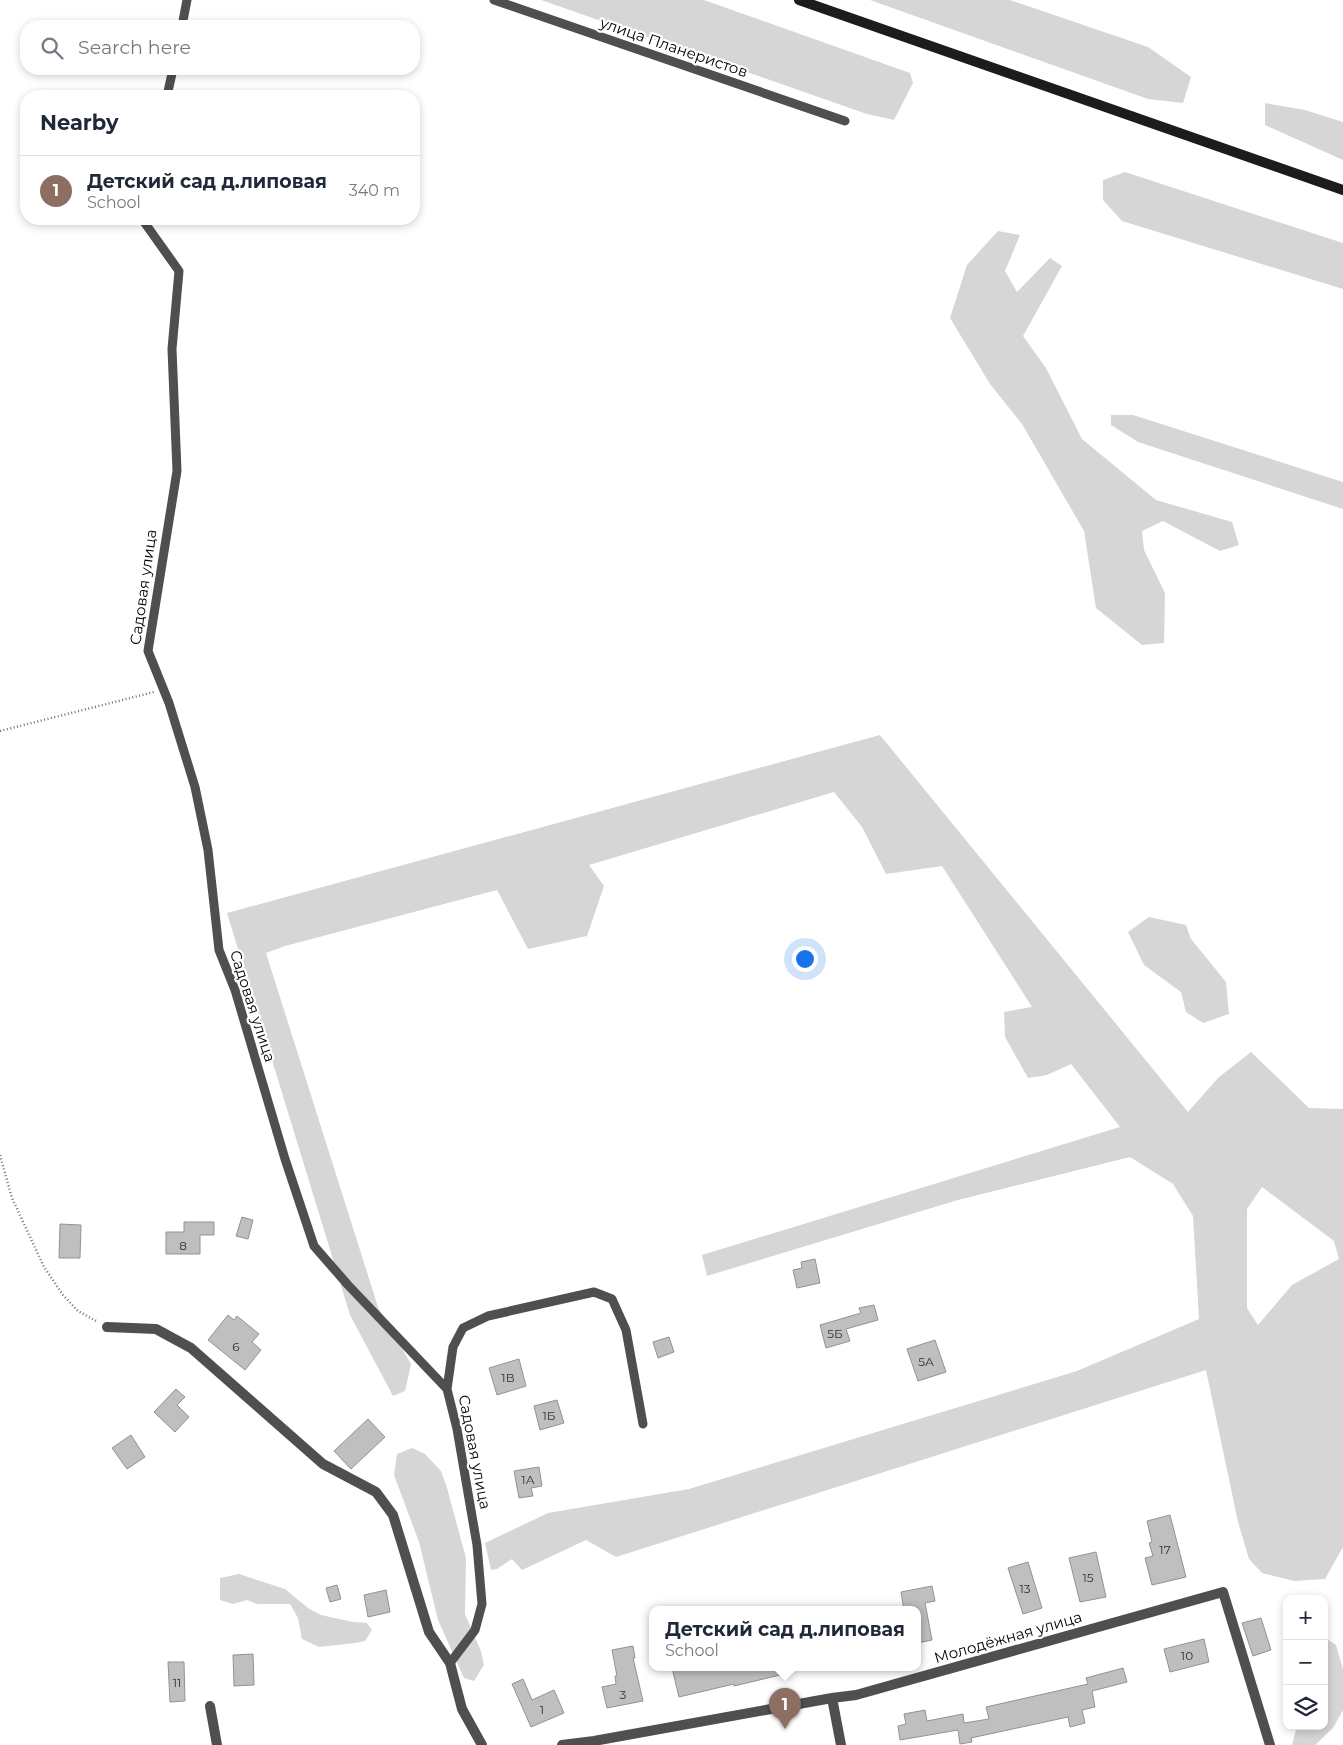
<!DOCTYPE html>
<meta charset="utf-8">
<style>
body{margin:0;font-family:Montserrat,sans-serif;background:#f6f6f7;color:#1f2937}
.controls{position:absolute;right:15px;bottom:15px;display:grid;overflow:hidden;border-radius:10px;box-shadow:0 2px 8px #0003}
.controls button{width:45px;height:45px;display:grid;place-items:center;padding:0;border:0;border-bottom:1px solid #e0e1e3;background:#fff;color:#1f2937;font:25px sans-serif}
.you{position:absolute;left:804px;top:958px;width:18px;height:18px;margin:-12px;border:4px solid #fff;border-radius:50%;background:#1a73e8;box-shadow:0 0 0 8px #1a73e833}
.badge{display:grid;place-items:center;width:32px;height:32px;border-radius:50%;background:#000;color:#fff;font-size:16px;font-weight:700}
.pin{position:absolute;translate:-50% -41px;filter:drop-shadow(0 1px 2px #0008)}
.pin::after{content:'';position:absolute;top:26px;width:18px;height:15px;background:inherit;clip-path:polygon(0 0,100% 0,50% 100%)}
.popup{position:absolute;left:649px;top:1606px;width:272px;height:65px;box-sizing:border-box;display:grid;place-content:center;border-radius:10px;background:#fff;filter:drop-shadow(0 1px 4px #0005);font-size:16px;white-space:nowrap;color:#747a83}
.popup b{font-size:19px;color:#1f2937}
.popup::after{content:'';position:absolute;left:50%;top:100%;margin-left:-10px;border:10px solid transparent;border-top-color:#fff}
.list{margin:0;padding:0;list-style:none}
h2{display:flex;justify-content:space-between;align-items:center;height:65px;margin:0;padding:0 20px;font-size:21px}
h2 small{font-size:16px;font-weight:400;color:#747a83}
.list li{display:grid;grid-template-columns:32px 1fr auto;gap:15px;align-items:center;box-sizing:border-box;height:70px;padding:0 20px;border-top:1px solid #e0e1e3}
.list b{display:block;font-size:19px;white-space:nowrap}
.list p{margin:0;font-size:16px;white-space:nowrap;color:#747a83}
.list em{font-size:16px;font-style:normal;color:#747a83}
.icon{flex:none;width:28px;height:28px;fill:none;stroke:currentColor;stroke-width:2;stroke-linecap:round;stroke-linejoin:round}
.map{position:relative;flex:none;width:1343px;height:1745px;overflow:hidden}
.search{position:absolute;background:#fff;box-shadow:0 2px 8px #0003;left:20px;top:20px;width:400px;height:55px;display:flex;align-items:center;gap:12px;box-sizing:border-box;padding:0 18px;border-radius:20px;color:#747a83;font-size:19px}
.panel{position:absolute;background:#fff;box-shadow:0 2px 8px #0003;left:20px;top:90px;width:400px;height:135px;border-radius:20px}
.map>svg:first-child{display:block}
.green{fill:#d6d6d6;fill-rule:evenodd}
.building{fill:#bfbfbf;stroke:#939393}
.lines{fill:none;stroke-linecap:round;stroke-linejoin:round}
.path{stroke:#717171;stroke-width:2.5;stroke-dasharray:1 2.5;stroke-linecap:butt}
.service{stroke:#4f4f4f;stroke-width:9}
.minor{stroke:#4f4f4f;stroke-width:10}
.secondary{stroke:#1c1c1c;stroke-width:10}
.labels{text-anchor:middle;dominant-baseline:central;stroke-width:4.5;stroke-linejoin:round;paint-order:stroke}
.number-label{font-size:12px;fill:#303030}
.street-label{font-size:15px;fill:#000;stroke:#fff}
</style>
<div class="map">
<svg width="1343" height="1745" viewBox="0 0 1343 1745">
<rect width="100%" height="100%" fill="#fff"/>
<path class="green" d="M541 0H704L910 73 913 83 894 120 867 114Z
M870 0H1010L1148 47 1191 77 1183 103 1148 99Z
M1265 103 1305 110 1343 122V160L1265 125Z
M1125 172 1343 243V289L1122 221 1103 200V180Z
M998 231 1020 235 1005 271 1017 292 1050 258 1062 266 1023 336 1046 368 1082 439 1156 500 1232 522 1239 545 1220 551 1163 521 1142 531 1144 550 1165 593 1164 643 1142 645 1096 608 1084 531 1022 424 990 384 950 318 967 265Z
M1111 415H1133L1343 482V509L1138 442 1111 425Z
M880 735 1188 1112 1218 1078 1251 1052 1309 1108 1343 1109V1547L1325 1579 1294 1581 1262 1573 1249 1559 1238 1522 1206 1370 616 1557 586 1540 522 1570 512 1559 497 1569 491 1570 485 1543 548 1513 689 1489 1077 1371 1199 1319 1193 1216 1173 1184 1130 1157 958 1200 707 1276 702 1255 1120 1127 1071 1064 1047 1075 1028 1078 1005 1037 1004 1012 1032 1007 942 866 886 874 862 827 834 792 589 865 604 886 587 936 528 949 497 890 285 946 266 953 378 1307 411 1364 405 1391 393 1396 350 1315 227 913ZM1262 1187 1334 1241 1339 1259 1292 1285 1258 1325 1247 1308V1209Z
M1149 917 1186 925 1191 939 1226 982 1229 1014 1203 1023 1186 1012 1181 992 1144 965 1128 932Z
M412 1448 425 1454 441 1471 447 1488 466 1558 465 1614 481 1651 484 1665 474 1681 464 1678 438 1620 419 1542 394 1475 397 1454Z
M239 1574 285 1589 308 1608 321 1615 353 1622 367 1623 372 1630 365 1641 355 1643 319 1647 302 1639 298 1618 290 1604H257L247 1600 233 1604 220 1600V1578Z
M1324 1637 1336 1645 1343 1669V1710L1333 1728 1315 1745H1292L1297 1726H1324Z"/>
<path class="building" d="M242 1217 253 1220 248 1239 236 1236Z
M184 1222H214V1235H200V1254H166V1232H184Z
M60 1224 81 1225 80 1258H59Z
M815 1259 820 1283 797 1288 793 1270 802 1268 801 1262Z
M874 1305 878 1320 846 1329 850 1341 826 1348 820 1325 861 1313 859 1308Z
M228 1315 234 1320 237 1316 259 1334 252 1342 261 1350 245 1370 208 1340Z
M669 1337 674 1352 658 1358 653 1342Z
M935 1340 946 1372 918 1381 907 1349Z
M519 1359 526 1386 497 1395 489 1368Z
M176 1389 185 1397 177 1405 189 1417 175 1432 154 1412Z
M557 1400 564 1423 540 1430 534 1406Z
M368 1419 385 1437 351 1469 334 1451Z
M131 1435 145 1457 127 1469 112 1448Z
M539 1467 542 1486 531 1488 533 1496 519 1498 514 1471Z
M1170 1515 1186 1577 1152 1585 1145 1558 1153 1556 1149 1543 1152 1542 1147 1521Z
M1096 1552 1106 1597 1080 1602 1069 1558Z
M1028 1562 1042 1608 1023 1614 1008 1568Z
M337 1585 341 1599 330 1602 326 1588Z
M932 1586 935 1601 925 1603 932 1640 918 1643V1610H904L901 1592Z
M386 1590 390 1612 368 1617 364 1595Z
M1261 1618 1271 1650 1253 1656 1242 1623Z
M1204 1639 1209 1662 1170 1672 1164 1649Z
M633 1646 635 1658H633L643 1701 607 1708 602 1687 616 1684 615 1676H617L612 1650Z
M253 1654 254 1685 234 1686 233 1655Z
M168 1662H184L185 1701 170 1702Z
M672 1668H793V1672L734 1686V1684L679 1697Z
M1123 1668 1127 1682 1092 1691 1095 1707 1082 1710 1085 1723 1070 1727 1068 1717 971 1738 972 1742 960 1744 958 1730 900 1740 898 1726 906 1724 904 1714 925 1710 927 1721 963 1714 964 1723 989 1719 986 1707 1088 1684 1086 1678Z
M523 1679 532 1700 554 1690 564 1713 531 1727 512 1684Z"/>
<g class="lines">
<path class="path" d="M0 731 154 692
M0 1155 12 1198 44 1267 63 1295 78 1311 98 1322"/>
<path class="service" d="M494 0 845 121
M182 26 187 0
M167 96 173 69
M142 219 179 271 172 349 177 471 148 651 169 703 195 787 208 850 219 950 235 990 285 1159 314 1246 348 1285 447 1389 457 1429 477 1545 482 1604 475 1630 450 1663
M447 1389 453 1347 463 1328 488 1316 594 1292 612 1299 626 1330 643 1424"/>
<path class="minor" d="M107 1327 156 1329 191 1348 323 1464 376 1492 393 1515 429 1632 450 1663 462 1709 482 1745
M832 1698 841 1745
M210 1706 217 1745
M562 1745 594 1741 832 1698 856 1695 1223 1592 1270 1745"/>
<path class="secondary" d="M799 0 1343 190"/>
</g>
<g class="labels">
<g class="number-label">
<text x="183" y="1245">8</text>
<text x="835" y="1333">5Б</text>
<text x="236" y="1346">6</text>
<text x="926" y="1361">5А</text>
<text x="508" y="1377">1В</text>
<text x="549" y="1415">1Б</text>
<text x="528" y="1479">1А</text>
<text x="1165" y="1549">17</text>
<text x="1088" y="1577">15</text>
<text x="1025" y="1588">13</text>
<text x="1187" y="1655">10</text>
<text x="177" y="1682">11</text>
<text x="623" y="1694">3</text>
<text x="542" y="1709">1</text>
</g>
<g class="street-label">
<text transform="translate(674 47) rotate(19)">улица Планеристов</text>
<text transform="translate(143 587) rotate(-82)">Садовая улица</text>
<text transform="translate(253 1006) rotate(72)">Садовая улица</text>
<text transform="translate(475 1452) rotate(79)">Садовая улица</text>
<text transform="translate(1008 1637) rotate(-16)">Молодёжная улица</text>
</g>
</g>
</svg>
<div class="controls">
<button>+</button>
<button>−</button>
<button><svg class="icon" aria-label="layers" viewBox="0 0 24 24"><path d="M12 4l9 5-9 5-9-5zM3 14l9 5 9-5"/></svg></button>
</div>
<div class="you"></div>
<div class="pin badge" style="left:785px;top:1729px;background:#8d6e63">1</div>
<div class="popup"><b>Детский сад д.липовая</b>School</div>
<div class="search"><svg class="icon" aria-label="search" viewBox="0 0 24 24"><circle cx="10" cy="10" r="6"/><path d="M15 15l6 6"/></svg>Search here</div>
<section class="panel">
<h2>Nearby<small></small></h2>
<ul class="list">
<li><span class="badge" style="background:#8d6e63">1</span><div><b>Детский сад д.липовая</b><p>School</p></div><em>340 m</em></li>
</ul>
</section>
</div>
